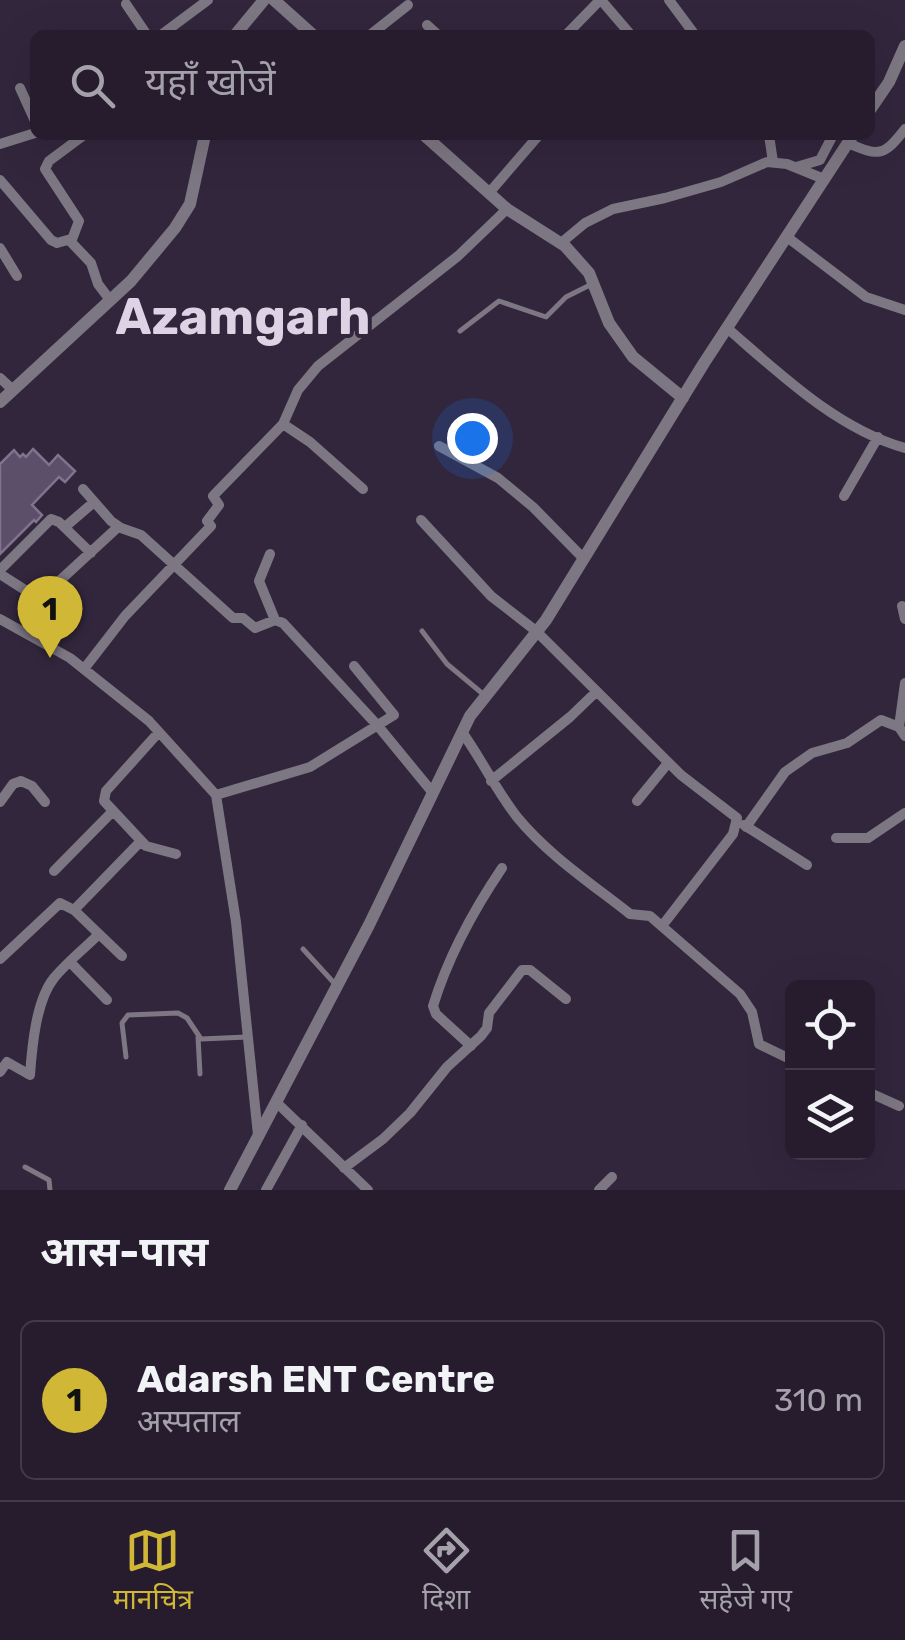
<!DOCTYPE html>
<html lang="hi">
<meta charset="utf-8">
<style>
body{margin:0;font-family:Rubik,"Noto Sans Devanagari",sans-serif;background:#32293a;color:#f1f3f6}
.controls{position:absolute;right:30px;bottom:30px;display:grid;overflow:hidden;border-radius:15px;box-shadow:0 10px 40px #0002}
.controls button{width:90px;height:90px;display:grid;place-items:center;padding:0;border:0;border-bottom:2px solid #423a4a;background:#261c2e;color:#f1f3f6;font:50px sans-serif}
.you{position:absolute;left:472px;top:438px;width:35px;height:35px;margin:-25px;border:8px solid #fff;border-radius:50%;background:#1a73e8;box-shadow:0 0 0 15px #1a73e833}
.badge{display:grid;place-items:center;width:65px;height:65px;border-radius:50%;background:#d1b736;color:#111;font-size:32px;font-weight:700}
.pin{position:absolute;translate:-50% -82px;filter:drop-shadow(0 2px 5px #0008)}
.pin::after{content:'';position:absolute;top:52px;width:35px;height:30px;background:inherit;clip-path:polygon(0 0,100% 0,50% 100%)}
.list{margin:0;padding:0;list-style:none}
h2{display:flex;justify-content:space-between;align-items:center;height:130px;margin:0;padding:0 40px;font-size:42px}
h2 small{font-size:32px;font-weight:400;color:#a4a1aa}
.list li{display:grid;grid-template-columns:65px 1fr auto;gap:30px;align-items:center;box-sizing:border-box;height:160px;margin:0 20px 20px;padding:0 20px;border:2px solid #423a4a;border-radius:15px}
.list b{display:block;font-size:38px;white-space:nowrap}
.list p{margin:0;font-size:32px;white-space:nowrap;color:#a4a1aa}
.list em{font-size:32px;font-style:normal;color:#a4a1aa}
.icon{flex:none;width:55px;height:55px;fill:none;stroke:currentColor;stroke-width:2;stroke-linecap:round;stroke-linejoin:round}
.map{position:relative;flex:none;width:905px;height:1190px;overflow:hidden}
.search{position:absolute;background:#261c2e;box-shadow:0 10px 40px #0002;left:30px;right:30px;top:30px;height:110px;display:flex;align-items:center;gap:25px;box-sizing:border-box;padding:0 35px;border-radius:15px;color:#a4a1aa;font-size:38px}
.sheet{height:310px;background:#261c2e}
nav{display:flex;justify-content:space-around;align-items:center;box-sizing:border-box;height:140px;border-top:2px solid #423a4a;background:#261c2e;font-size:28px;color:#a4a1aa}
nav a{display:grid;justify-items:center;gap:5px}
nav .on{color:#d1b736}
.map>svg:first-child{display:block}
.building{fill:#5c4f69;stroke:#80738e;stroke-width:2.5}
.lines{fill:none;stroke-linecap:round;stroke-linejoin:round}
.service{stroke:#7d7783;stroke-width:5}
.minor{stroke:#7d7783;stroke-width:10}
.tertiary{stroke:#7d7783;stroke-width:12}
.labels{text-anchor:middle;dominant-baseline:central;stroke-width:8;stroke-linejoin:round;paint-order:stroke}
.town-label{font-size:50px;font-weight:bold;fill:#dcd4e4;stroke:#32263d}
</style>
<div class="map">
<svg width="905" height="1190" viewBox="0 0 905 1190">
<rect width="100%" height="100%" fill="#32263d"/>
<path class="building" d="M33 449 49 465 58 455 75 471 65 482 59 477 32 505 42 515 36 522 34 520 0 554V464L14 450 20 457 23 454 26 457Z"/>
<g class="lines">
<path class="service" d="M460 331 499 301 546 317 566 297 592 284
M422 631 447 664 483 694
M303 949 335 984
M198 1037 200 1074
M126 1057 122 1023 128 1015 178 1013 187 1018 201 1039 247 1037
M25 1167 49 1180 50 1190"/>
<path class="minor" d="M601 0 631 35
M669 0 695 35
M126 4 147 35
M427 25 438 35
M161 35 208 0
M370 35 408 5
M566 35 600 0
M20 88 35 121
M84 135 49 161 45 169 79 221 71 242 91 263 98 284 110 300
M769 135 773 162
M848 143C879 157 884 156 905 129
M0 144 35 133
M796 167 820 160 833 135
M0 180 51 240 57 243 71 239
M489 193 539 135
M787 237 866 297 905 310
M561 243 585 223 613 209 665 198 721 182 767 162 787 164 824 179
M0 248 17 276
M727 328C779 373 837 429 905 448
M0 378 13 390
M283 424 310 442 363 489
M439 446 498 478 533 507 584 559
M83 489 111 521 121 528 141 535 233 618H243L255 628 275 620 283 623 378 726 433 793
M844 496 878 437
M421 520 491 596 536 631 681 775 737 818 733 834 662 926
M65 527 94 502
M270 554 259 581 275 620
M0 570 51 519 59 522 91 553
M0 574 36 597H42L118 527
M902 606 905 619
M0 619 70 658 149 721 216 795 236 922 258 1135
M84 669 125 616 211 526 207 521 219 505 213 496 283 424 298 390 318 366 458 256 507 209
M899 727 905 683
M159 732 106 791 104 801 146 846 176 854
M462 732C482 760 496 790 517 817 548 855 592 884 630 914L650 916 740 994 752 1012 759 1044 792 1060
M491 781 570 717 595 693
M216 795 310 767 394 715 354 666
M637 801 668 763
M0 802 13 784 21 781 32 786 45 802
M744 825 807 865
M746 827 785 772 812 753 847 743 881 720 899 727 905 736
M836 838H868L905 813
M54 871 112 812
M74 910 122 956
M0 959 60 903 74 910 140 842
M70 962 107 1000
M471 1046 436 1014 433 1006C448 957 473 911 502 868
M0 1072 7 1062 30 1075C32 1047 36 1000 54 978 67 962 85 948 99 934
M868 1092 899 1106
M276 1102 368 1190
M344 1168 383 1139 410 1113 447 1067 481 1036 487 1028 489 1013 522 970H530L566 999
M266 1190 302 1125
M599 1190 612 1177"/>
<path class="tertiary" d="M274 0 313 35
M235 35 264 0
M870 110 889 82 905 46
M424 135 507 209 565 246 589 273 609 323 633 357 683 398
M0 402 131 281 175 228 190 204 205 135
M230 1190 369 925 470 716 546 620 704 363 853 135"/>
</g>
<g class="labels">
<g class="town-label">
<text x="243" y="317">Azamgarh</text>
</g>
</g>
</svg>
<div class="controls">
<button><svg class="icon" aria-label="locate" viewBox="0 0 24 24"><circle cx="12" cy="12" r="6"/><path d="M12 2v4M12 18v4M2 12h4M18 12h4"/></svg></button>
<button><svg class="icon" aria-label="layers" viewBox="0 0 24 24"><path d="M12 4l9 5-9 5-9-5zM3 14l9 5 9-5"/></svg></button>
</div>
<div class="you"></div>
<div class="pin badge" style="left:50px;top:658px">1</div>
<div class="search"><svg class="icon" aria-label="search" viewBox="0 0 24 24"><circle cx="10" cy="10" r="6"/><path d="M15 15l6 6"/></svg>यहाँ खोजें</div>
</div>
<section class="sheet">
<h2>आस-पास<small></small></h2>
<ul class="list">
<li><span class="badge">1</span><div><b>Adarsh ENT Centre</b><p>अस्पताल</p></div><em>310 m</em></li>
</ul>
</section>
<nav>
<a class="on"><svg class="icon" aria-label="map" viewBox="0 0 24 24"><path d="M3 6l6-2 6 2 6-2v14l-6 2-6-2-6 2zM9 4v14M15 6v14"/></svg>मानचित्र</a>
<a><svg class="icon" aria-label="directions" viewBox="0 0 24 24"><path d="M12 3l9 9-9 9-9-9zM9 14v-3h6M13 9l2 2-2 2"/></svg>दिशा</a>
<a><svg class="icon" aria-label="saved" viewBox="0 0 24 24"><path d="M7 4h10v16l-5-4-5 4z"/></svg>सहेजे गए</a>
</nav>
